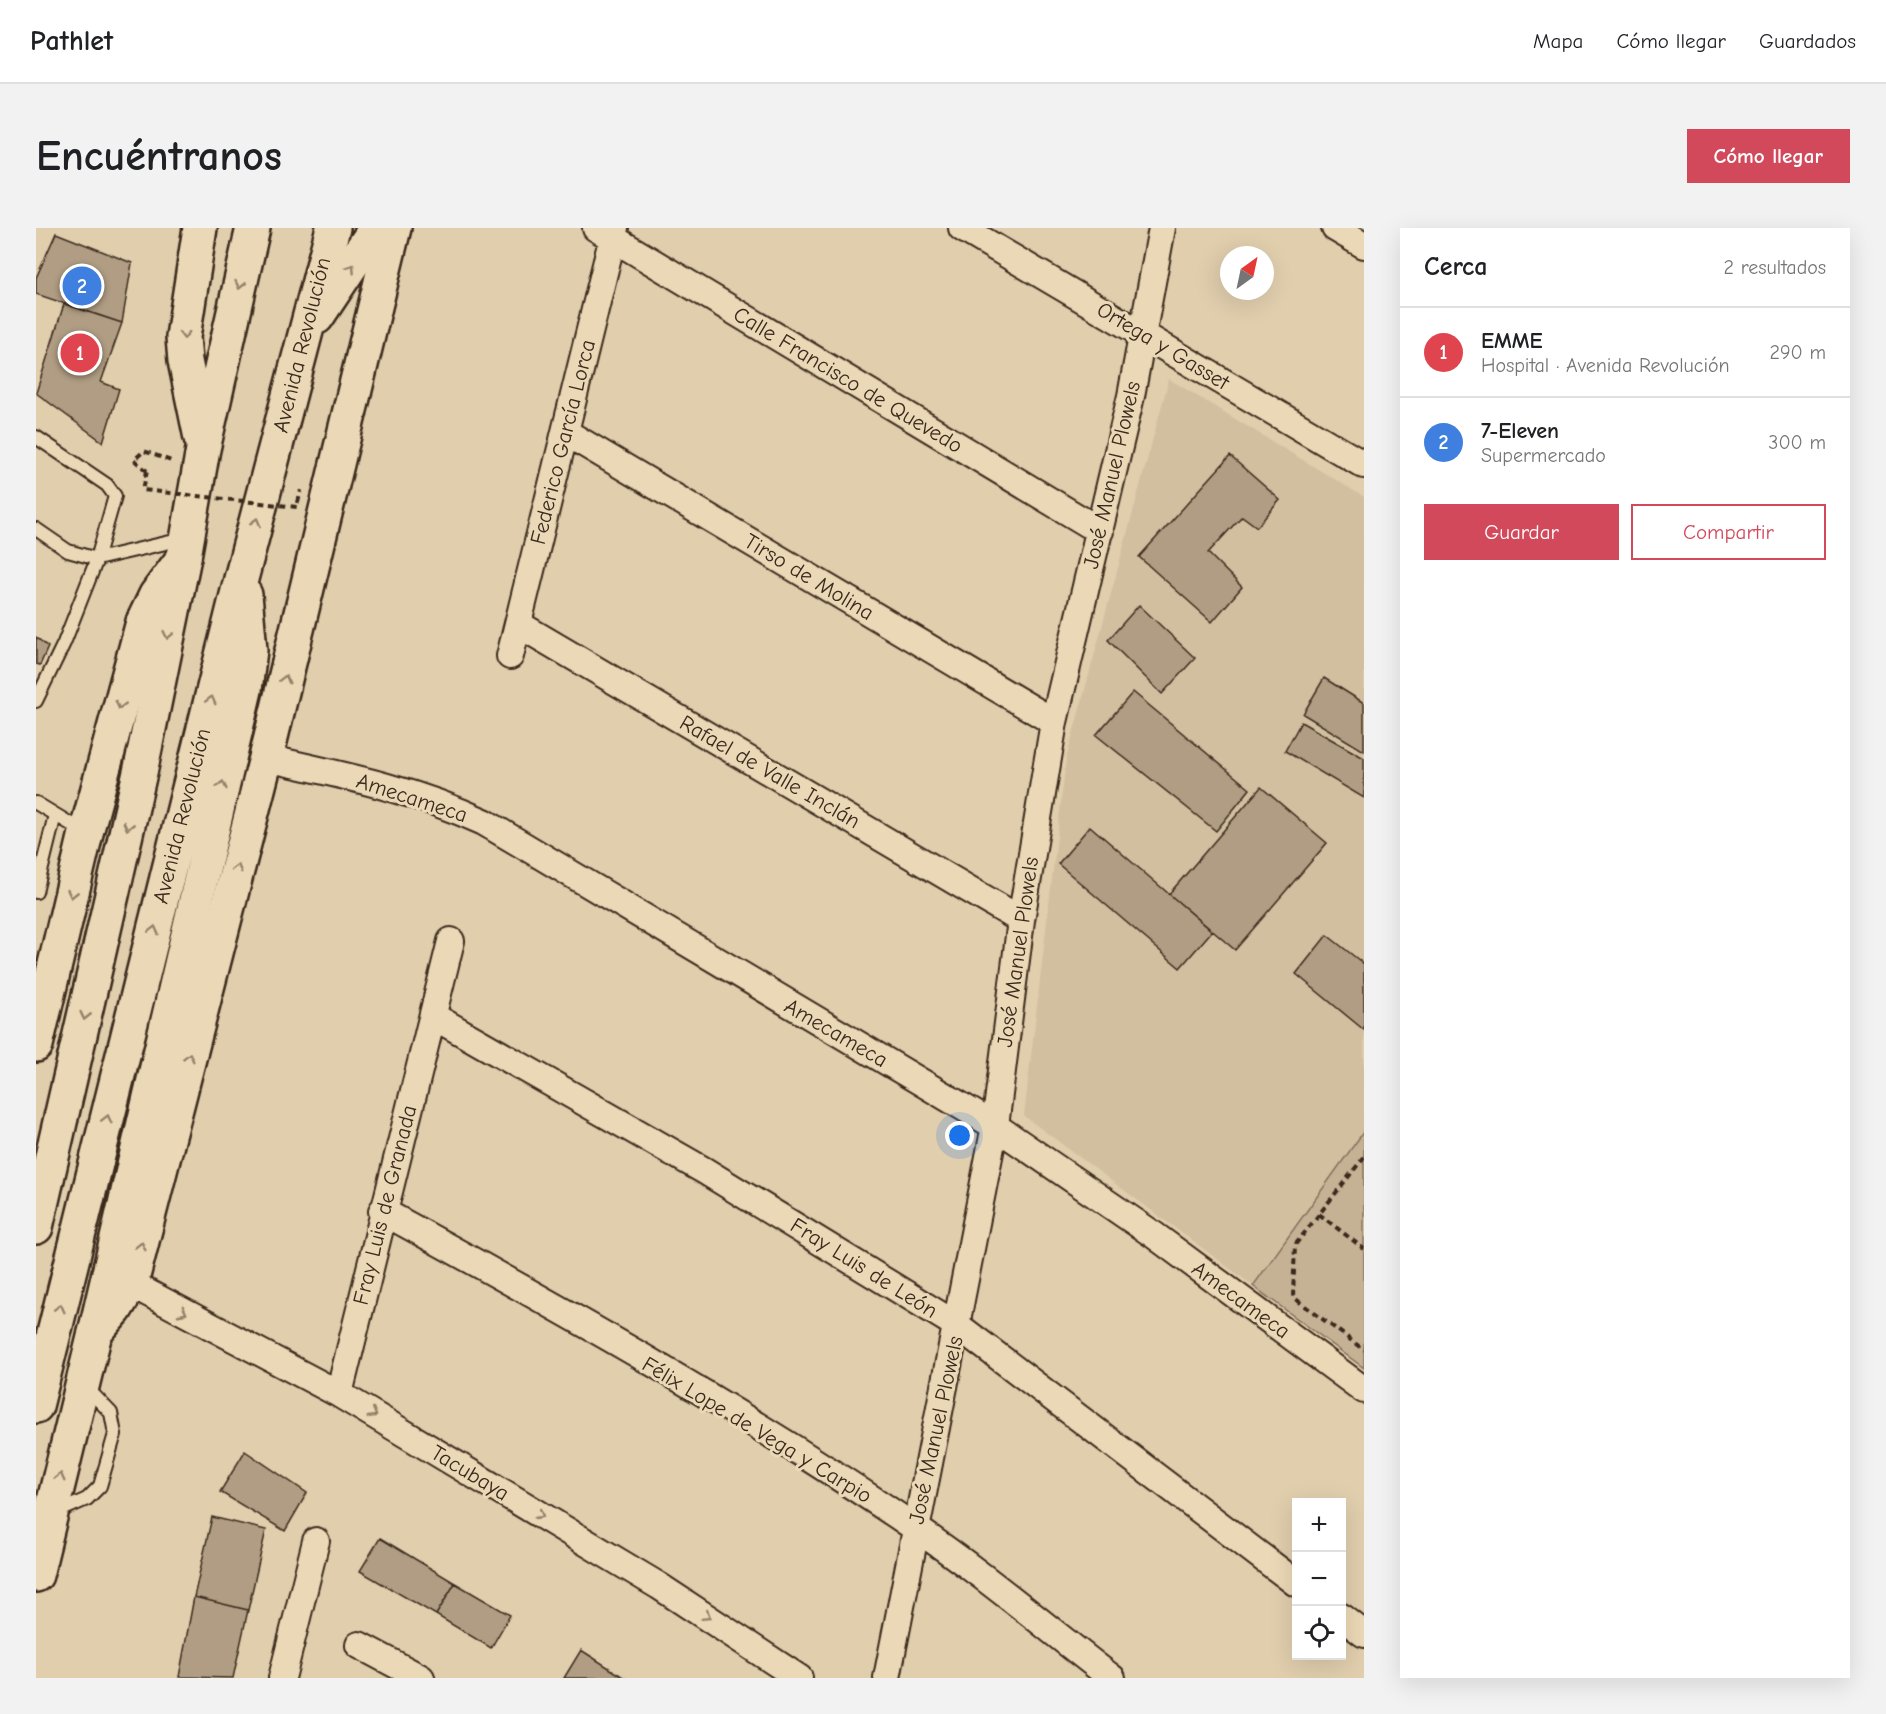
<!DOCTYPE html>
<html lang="es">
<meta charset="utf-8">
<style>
body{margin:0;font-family:"Comic Neue",sans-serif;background:#f2f2f2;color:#202124}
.controls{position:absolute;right:18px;bottom:18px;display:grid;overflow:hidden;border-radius:0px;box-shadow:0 6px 24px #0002}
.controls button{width:54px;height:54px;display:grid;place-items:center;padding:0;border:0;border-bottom:2px solid #e0e0e0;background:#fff;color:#202124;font:30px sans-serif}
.compass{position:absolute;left:1184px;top:18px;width:54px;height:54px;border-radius:50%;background:#fff;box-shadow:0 6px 24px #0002;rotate:33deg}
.you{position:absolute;left:924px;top:908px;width:21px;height:21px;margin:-15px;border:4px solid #fff;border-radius:50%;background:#1a73e8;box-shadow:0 0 0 9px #1a73e833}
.badge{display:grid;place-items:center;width:39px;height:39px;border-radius:50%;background:#d1495b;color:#fff;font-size:20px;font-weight:700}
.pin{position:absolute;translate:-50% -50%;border:3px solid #fff;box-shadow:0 2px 6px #0006}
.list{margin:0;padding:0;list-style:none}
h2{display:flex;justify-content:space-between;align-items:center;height:78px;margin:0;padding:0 24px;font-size:26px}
h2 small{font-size:20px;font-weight:400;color:#757577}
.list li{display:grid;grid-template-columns:39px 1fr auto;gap:18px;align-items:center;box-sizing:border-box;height:90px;padding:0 24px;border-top:2px solid #e0e0e0}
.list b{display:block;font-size:22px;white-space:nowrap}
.list p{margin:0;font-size:20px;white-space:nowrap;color:#757577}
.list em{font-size:20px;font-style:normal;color:#757577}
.actions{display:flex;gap:12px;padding:18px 24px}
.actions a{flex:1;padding:14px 0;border:2px solid #d1495b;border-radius:0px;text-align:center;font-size:21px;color:#d1495b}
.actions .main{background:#d1495b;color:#fff}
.icon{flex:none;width:33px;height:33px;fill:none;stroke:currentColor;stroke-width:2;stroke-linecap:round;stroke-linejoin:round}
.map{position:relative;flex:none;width:1328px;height:1450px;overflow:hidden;border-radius:0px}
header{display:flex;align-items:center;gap:36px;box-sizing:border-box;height:84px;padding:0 30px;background:#fff;border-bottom:2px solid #e0e0e0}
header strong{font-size:28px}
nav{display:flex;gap:33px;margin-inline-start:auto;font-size:21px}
.intro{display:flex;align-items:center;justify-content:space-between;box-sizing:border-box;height:144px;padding:0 36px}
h1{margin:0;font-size:42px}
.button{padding:15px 27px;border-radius:0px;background:#d1495b;color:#fff;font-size:21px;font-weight:700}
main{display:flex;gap:36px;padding:0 36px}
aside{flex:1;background:#fff;border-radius:0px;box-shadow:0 6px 24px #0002}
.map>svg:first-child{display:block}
.built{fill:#d2bfa0}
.green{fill:#c5b295;stroke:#806e5a;stroke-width:1.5}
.building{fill:#b09d83;stroke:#3b2a1e;stroke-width:1.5}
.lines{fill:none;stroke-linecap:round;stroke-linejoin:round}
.lane-casing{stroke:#3b2a1e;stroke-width:16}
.street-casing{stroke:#3b2a1e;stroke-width:30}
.secondary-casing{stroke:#3b2a1e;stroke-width:38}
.primary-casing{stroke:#3b2a1e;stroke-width:38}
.path{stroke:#3b2a1e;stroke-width:4;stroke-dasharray:6 4.5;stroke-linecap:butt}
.lane{stroke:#ebd8b6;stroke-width:12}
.street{stroke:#ebd8b6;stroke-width:26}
.secondary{stroke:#ebd8b6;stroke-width:33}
.primary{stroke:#ebd8b6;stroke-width:33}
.path-bridge{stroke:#3b2a1e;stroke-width:4;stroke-dasharray:6 4.5;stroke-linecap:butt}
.oneway{stroke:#93816a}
.labels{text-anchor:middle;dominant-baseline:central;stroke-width:6;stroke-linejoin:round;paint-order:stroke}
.street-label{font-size:22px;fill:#3b2a1e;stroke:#ebd8b6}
</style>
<header>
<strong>Pathlet</strong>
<nav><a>Mapa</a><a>Cómo llegar</a><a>Guardados</a></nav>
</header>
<div class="intro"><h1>Encuéntranos</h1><a class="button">Cómo llegar</a></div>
<main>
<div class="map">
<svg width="1328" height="1450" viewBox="0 0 1328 1450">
<rect width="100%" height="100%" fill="#e0cead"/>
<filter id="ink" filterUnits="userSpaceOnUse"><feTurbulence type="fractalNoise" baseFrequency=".0167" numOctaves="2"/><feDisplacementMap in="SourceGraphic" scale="12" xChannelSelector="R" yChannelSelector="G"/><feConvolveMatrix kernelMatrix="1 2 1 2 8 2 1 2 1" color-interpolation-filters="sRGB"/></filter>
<g filter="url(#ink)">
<path class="built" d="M1133 151 1328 269V1140L988 888 1030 532Z"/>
<path class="green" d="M1328 903V1140L1217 1058Z"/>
<path class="building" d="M20 5 96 35 86 95 0 66V50Z
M28 76 86 95 65 154 83 161 67 214 0 165Z
M1194 228 1244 272 1221 299 1206 288 1172 325 1206 359 1176 394 1103 329Z
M1103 377 1159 430 1126 466 1072 412Z
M0 409 12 419 4 437 0 436Z
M1288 450 1328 475V523L1267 486Z
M1097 464 1214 561 1180 603 1060 507Z
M1265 494 1328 530V570L1249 523Z
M1225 559 1291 615 1199 722 1133 666Z
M1054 598 1176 703 1144 740 1022 636Z
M1291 707 1328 736V802L1260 746Z
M209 1223 271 1265 249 1303 184 1264Z
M176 1289 230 1302 212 1382 158 1369Z
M344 1310 419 1355 400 1387 324 1343Z
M419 1355 474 1387 455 1420 400 1387Z
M158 1369 212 1382 197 1450 143 1449Z
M545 1422 589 1450H528Z"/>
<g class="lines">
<g class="lane-casing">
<path id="lane" d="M0 209 71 257 79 268 61 331 28 415 0 473
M0 301 32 323 61 331 147 311
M0 575 48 604
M0 664 19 587
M19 1285 51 1271 64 1258 79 1206 75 1185 50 1159"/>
</g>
<g class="street-casing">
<path id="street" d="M560 0 1064 303
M926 0 1328 237
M1299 0 1328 17
M529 204 1018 494
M482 396 985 692
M474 428 579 0
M230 530C306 547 376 561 448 594L959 898 1118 1007 1328 1162
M397 788 669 943 922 1098 1260 1355
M346 983C527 1082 708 1183 878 1299 946 1345 1011 1400 1076 1450
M95 1056 303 1166 623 1358 763 1450
M303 1166 415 713
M1306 1389 1328 1406
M323 1417 385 1450
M246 1450 280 1313
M851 1450 959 898 985 692 1018 494 1095 168 1126 0"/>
</g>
<g class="secondary-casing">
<path id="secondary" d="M0 817 50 605 107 394 120 367 148 329
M0 1347 59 1105 79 1082 95 1056 230 530 358 0"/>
</g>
<g class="primary-casing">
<path id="primary" d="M164 0 147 109 149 133 165 210
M281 89 340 0
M0 999 105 540 148 329 167 221 217 0
M59 1105 209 462 214 422 209 367
M0 1178 205 351 297 0"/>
</g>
<path class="path" d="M111 243 98 232 108 223 135 233
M1328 929 1259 1017 1257 1069 1328 1122
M1283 986 1328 1021"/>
<use href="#lane" class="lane"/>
<use href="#street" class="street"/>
<use href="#secondary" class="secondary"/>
<use href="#primary" class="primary"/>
<path class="path-bridge" d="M111 243 107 262 261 279 265 262"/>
</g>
<defs><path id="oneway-chevron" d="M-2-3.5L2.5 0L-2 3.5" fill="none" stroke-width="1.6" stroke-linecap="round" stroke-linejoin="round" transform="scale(1.5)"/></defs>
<g class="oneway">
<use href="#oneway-chevron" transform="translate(315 40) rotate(-56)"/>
<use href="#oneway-chevron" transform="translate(204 57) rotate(103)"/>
<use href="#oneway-chevron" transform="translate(148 107) rotate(90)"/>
<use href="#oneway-chevron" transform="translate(220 294) rotate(-75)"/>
<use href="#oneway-chevron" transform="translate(132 407) rotate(102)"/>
<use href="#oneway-chevron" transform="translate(249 451) rotate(-76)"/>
<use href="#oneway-chevron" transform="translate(175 472) rotate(-76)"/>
<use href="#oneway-chevron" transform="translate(84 477) rotate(105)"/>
<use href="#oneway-chevron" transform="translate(186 557) rotate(-77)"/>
<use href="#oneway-chevron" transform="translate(92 598) rotate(103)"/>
<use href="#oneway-chevron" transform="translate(201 640) rotate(-76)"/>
<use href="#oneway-chevron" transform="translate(36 666) rotate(103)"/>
<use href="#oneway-chevron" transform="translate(118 702) rotate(-76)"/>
<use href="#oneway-chevron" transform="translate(49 788) rotate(103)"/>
<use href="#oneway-chevron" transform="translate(153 829) rotate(-76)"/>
<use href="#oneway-chevron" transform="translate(71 891) rotate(-76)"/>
<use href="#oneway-chevron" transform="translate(105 1018) rotate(-76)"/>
<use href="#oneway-chevron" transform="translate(24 1080) rotate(-76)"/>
<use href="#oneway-chevron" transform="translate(147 1084) rotate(28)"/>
<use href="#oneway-chevron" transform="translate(337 1186) rotate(31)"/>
<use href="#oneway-chevron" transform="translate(24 1249) rotate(-76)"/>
<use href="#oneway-chevron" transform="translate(504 1287) rotate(31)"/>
<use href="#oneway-chevron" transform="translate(671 1388) rotate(32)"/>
</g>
</g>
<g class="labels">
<g class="street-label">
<text transform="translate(266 117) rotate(-76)">Avenida Revolución</text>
<text transform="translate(1127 118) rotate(31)">Ortega y Gasset</text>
<text transform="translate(812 152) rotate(31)">Calle Francisco de Quevedo</text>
<text transform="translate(527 214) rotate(-76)">Federico García Lorca</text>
<text transform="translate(1076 247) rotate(-77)">José Manuel Plowels</text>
<text transform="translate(773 349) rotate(31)">Tirso de Molina</text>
<text transform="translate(734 544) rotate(30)">Rafael de Valle Inclán</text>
<text transform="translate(376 570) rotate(18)">Amecameca</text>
<text transform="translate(146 588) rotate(-76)">Avenida Revolución</text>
<text transform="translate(982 724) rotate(-82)">José Manuel Plowels</text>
<text transform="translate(800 805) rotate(30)">Amecameca</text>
<text transform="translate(349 977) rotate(-76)">Fray Luis de Granada</text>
<text transform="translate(828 1040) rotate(32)">Fray Luis de León</text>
<text transform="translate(1205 1072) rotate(36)">Amecameca</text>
<text transform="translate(721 1202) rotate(31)">Félix Lope de Vega y Carpio</text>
<text transform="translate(900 1202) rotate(-78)">José Manuel Plowels</text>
<text transform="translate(434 1245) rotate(31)">Tacubaya</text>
</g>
</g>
</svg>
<div class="controls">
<button>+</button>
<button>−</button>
<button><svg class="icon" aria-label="locate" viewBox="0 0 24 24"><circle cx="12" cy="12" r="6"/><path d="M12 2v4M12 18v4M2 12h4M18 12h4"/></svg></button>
</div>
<svg class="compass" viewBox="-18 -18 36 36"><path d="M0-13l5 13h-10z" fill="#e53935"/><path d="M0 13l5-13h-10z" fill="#757577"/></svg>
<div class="you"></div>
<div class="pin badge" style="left:44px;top:125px;background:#e0444e">1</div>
<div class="pin badge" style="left:46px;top:58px;background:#3f7fe0">2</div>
</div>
<aside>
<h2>Cerca<small>2 resultados</small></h2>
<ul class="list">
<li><span class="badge" style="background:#e0444e">1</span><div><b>EMME</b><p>Hospital · Avenida Revolución</p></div><em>290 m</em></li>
<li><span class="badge" style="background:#3f7fe0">2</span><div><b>7-Eleven</b><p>Supermercado</p></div><em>300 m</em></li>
</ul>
<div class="actions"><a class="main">Guardar</a><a>Compartir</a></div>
</aside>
</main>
